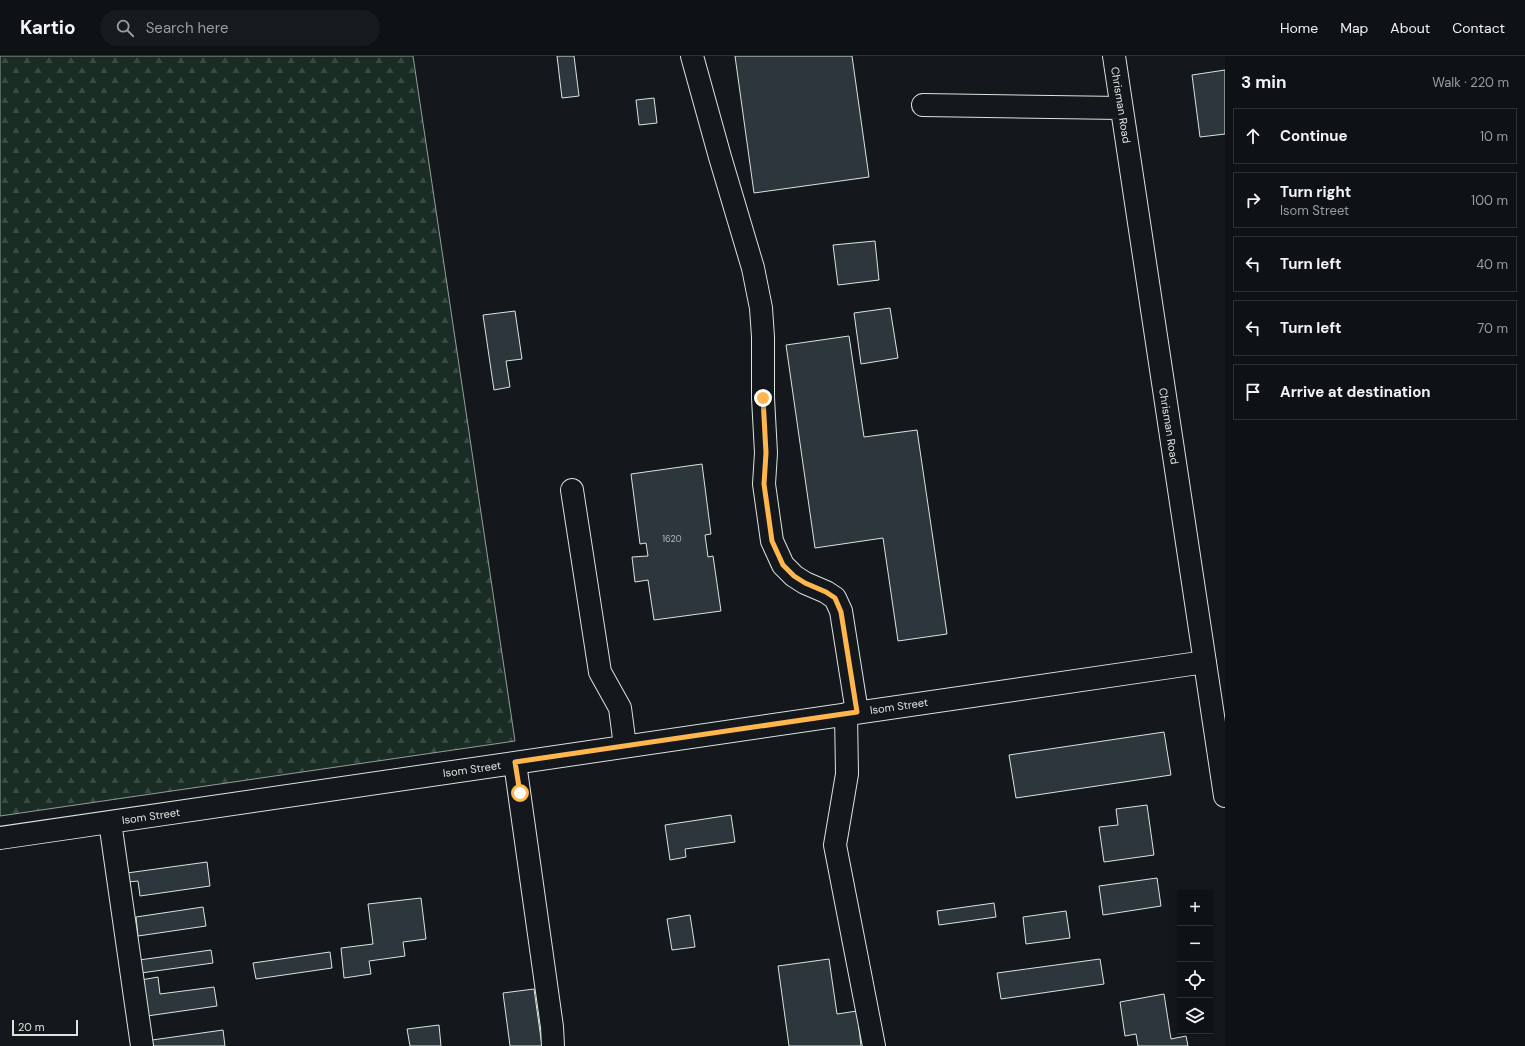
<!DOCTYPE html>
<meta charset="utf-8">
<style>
body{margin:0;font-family:"DM Sans",sans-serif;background:#181b1e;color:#f1f3f6}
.controls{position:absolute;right:12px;bottom:12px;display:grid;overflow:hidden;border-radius:0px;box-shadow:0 1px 3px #0004}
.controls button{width:36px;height:36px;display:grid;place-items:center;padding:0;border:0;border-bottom:1px solid #2f3234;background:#0f1215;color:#f1f3f6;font:20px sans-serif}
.scale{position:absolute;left:12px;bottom:10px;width:66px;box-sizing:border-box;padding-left:4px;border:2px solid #d8e6dc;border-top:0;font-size:11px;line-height:14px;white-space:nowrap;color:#d8e6dc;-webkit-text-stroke:3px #14181c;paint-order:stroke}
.stop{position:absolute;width:12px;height:12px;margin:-9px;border:3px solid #ffb74d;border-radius:50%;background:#fff}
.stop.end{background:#ffb74d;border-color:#fff;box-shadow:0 1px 4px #0008}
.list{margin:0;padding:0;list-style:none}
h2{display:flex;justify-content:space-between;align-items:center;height:52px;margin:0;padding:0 16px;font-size:17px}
h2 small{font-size:13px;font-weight:400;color:#9b9ea0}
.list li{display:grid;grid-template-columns:26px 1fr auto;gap:12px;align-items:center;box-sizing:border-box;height:56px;margin:0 8px 8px;padding:0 8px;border:1px solid #2f3234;border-radius:0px}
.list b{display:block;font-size:15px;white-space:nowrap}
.list p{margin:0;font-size:13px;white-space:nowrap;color:#9b9ea0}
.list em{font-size:13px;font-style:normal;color:#9b9ea0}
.icon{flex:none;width:22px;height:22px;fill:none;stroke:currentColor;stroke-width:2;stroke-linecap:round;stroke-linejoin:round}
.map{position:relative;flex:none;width:1225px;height:990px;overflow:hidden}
header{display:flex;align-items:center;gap:24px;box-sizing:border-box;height:56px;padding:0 20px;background:#0f1215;border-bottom:1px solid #2f3234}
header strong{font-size:19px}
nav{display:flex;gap:22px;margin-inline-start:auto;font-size:14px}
.search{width:280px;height:36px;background:#181b1e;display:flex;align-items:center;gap:10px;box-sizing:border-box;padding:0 14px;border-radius:22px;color:#9b9ea0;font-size:15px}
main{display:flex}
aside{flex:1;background:#0f1215}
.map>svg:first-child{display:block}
.forest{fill:url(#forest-firs);stroke:#939e99}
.building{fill:#2c363c;stroke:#d8e6dc}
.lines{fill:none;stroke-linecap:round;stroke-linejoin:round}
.minor-casing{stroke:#d8e6dc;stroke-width:24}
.minor{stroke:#14181c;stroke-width:22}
.route{stroke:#ffb74d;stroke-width:5}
.labels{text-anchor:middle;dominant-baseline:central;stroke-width:3;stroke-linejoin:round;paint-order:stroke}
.number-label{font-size:9px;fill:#adbab4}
.street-label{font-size:11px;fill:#d8e6dc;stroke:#14181c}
</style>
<header>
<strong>Kartio</strong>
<div class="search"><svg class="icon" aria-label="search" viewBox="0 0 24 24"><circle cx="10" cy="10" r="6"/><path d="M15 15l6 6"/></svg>Search here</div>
<nav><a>Home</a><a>Map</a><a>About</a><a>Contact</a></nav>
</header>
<main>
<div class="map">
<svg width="1225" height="990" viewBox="0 0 1225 990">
<defs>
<pattern id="forest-firs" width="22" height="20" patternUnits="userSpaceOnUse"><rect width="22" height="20" fill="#1a2d24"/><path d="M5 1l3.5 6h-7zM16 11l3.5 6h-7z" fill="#3b4b43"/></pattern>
</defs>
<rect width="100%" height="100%" fill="#14181c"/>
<path class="forest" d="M0 0H413L515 685 0 760Z"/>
<path class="building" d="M557 0H574L579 40 562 42Z
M735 0H852L869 121 754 137Z
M1225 14V78L1200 81 1192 19Z
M654 42 657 67 639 69 636 44Z
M875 185 879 224 838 229 833 189Z
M890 252 898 302 861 308 854 257Z
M515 255 522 303 506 305 510 331 494 334 483 259Z
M849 280 864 381 917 374 947 578 898 585 883 482 815 492 786 289Z
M702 408 711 478 705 479 708 501 713 500 721 555 654 564 648 524 635 526 632 501 648 500 646 487 640 488 631 418Z
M1164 676 1171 719 1016 742 1009 699Z
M1147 749 1154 799 1104 806 1099 771 1118 769 1116 753Z
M731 759 735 786 685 793 686 801 670 804 665 769Z
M207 806 210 830 140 840 138 825 128 826 127 817Z
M1157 822 1161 850 1103 859 1099 830Z
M421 842 426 883 403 886 405 900 369 905 371 918 344 922 341 892 373 888 368 848Z
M994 847 996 861 939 869 937 855Z
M203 851 206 870 138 880 136 861Z
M1066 855 1070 882 1026 888 1023 861Z
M690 859 695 891 672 894 667 863Z
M211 894 213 907 141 917 139 904Z
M330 896 332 912 256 923 253 907Z
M829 903 837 958 857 955 861 990H789L778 910Z
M1100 903 1104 928 1001 943 997 917Z
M158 921 160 938 214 931 217 950 147 960 141 924Z
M534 933 542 990H510L503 937Z
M1164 938 1171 983 1186 980 1188 990H1138L1136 978 1125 980 1120 946Z
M439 969 441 990H410L407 973Z
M223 974 225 990H146L145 985Z"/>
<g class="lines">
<g class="minor-casing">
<path id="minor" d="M692 0 720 101 753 212 761 252 763 281V342L766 397 764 428 772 485 783 509 794 520 805 527 826 536 835 542 841 555 857 656
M1114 0 1225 740
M923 49 1121 52
M572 434 600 616 620 652 625 690
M846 658 847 718 835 789 874 990
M515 707 552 971 553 990
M110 766 142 990
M0 782 1205 606"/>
</g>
<use href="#minor" class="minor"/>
</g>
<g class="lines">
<path class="route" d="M520 737 515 706 857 656 841 556 835 542 826 536 805 527 794 520 783 509 772 485 764 428 766 397 763 342"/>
</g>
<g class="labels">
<g class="number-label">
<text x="672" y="483">1620</text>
</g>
<g class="street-label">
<text transform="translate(1121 49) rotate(81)">Chrisman Road</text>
<text transform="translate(1169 370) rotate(81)">Chrisman Road</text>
<text transform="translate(899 650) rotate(-8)">Isom Street</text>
<text transform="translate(472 713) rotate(-8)">Isom Street</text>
<text transform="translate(151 760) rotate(-8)">Isom Street</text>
</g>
</g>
</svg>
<div class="controls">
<button>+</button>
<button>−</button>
<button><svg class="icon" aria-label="locate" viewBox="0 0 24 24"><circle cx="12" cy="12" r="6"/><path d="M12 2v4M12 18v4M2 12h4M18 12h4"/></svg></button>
<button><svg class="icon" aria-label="layers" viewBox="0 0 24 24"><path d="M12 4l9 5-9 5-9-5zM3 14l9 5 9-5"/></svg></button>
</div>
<div class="scale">20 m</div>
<div class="stop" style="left:520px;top:737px"></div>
<div class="stop end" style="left:763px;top:342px"></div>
</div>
<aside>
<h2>3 min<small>Walk · 220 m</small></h2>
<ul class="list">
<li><svg class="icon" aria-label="ahead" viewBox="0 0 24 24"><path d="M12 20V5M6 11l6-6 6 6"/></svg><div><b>Continue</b></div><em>10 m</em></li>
<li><svg class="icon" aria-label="right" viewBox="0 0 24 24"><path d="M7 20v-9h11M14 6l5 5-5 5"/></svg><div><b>Turn right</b><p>Isom Street</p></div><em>100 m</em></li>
<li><svg class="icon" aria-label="left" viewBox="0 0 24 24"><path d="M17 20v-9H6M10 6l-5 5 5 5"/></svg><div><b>Turn left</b></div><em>40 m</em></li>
<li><svg class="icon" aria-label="left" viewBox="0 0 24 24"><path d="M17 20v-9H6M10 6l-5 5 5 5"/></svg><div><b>Turn left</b></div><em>70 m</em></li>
<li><svg class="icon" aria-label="arrive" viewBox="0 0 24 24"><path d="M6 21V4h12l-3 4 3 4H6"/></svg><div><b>Arrive at destination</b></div></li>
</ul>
</aside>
</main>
